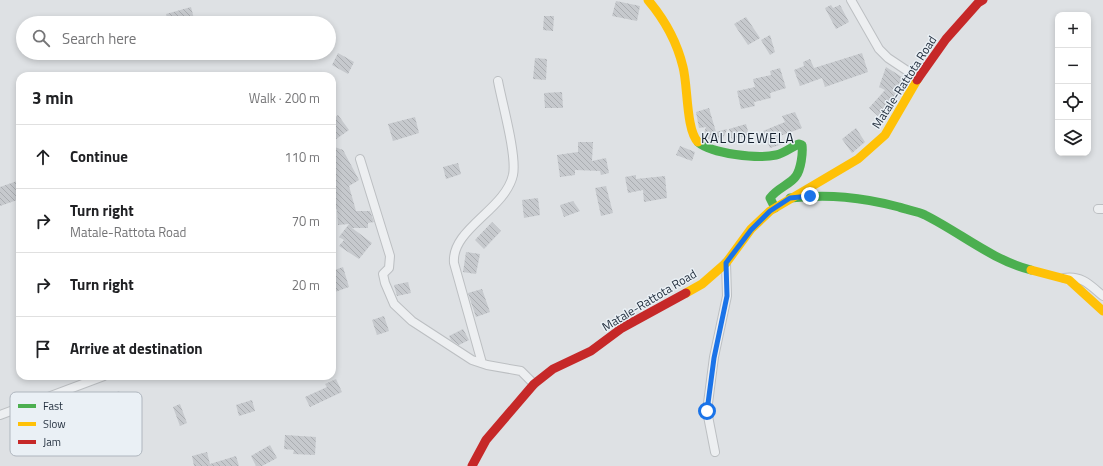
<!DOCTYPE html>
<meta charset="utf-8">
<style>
body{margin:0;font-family:"Titillium Web",sans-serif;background:#f2f2f2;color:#202124}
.controls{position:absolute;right:12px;top:12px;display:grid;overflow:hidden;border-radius:8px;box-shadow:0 2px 6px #0003}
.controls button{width:36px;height:36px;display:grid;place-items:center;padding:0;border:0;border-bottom:1px solid #e0e0e0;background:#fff;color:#202124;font:20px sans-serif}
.stop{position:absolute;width:12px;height:12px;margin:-9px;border:3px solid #1a73e8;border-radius:50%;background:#fff}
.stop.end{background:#1a73e8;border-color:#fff;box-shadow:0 1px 4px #0008}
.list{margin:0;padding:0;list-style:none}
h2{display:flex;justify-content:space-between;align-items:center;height:52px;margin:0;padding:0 16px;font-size:17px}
h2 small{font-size:13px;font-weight:400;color:#757577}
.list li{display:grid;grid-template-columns:26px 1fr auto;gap:12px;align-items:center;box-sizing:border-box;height:64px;padding:0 16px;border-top:1px solid #e0e0e0}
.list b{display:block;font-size:15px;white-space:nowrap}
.list p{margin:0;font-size:13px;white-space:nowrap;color:#757577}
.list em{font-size:13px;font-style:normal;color:#757577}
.icon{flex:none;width:22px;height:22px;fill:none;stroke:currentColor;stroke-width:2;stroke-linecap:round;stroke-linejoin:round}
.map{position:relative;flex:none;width:1103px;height:466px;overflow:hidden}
.search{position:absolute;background:#fff;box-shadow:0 2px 6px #0003;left:16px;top:16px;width:320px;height:44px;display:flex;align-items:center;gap:10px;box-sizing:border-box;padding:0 14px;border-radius:22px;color:#757577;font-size:15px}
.panel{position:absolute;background:#fff;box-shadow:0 2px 6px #0003;left:16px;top:72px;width:320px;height:308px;border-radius:12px}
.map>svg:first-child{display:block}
.building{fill:url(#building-back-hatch)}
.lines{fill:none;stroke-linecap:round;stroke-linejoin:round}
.street-casing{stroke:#bcbfc2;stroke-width:10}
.street{stroke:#edeff1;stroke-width:8}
.fast{stroke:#4caf50;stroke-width:9}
.slow{stroke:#ffc107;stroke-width:9}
.jam{stroke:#c62828;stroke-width:9}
.route{stroke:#1a73e8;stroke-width:5}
.labels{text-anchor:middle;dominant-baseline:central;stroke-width:3;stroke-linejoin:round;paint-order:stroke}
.street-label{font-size:12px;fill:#24303f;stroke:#eaf0f5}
.quarter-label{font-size:14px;letter-spacing:1px;fill:#16212f;stroke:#eaf0f5}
.key{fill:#eaf0f5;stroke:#afb6be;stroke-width:1}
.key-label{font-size:11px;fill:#24303f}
</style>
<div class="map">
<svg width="1103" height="466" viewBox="0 0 1103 466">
<defs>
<pattern id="building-back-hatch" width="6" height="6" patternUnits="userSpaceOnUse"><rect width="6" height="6" fill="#c6c9cd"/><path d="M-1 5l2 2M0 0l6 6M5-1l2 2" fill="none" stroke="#aaadb1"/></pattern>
</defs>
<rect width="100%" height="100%" fill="#dee1e4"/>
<path class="building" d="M616 1 640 6 637 21 612 16Z
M831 5 833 8 840 5 849 22 836 29 825 8Z
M191 7 195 23H168L166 14Z
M544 16H554L553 31 543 30Z
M746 17 760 38 748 45 734 24Z
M770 35 775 52 770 55 761 40Z
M338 53 354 62 348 74 332 65Z
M862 53 868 72 825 87 822 78 800 86 794 70 804 66 803 62 810 59 814 68Z
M535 58 547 59 546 80 533 79Z
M886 67 905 79 892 100 878 116 869 108 885 90 879 87Z
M780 68 786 88 770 93 771 98 754 102 755 106 741 109 737 91 755 87 753 79 771 75 770 71Z
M562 92 563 108H545L544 93Z
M709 108 716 132 727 129 721 144 703 136 706 127 699 128 696 112Z
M795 112 802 128 780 136 783 144 770 148 763 131 785 122 782 116Z
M338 115 349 130 332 142V120Z
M415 117 419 133 393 141 388 124Z
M746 124 749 135 732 140 729 129Z
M856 128 865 142 852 153 842 139Z
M578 142H593L592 161 606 158 609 173 601 175 600 171 575 170V175L560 177 557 155 578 152Z
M332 146 343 150 359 180 349 186 356 211H370L374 222 368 223V228H352L372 243 359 259 339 246 344 240 339 237 349 224 338 225 337 209 333 211 332 206Z
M680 146 695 152 692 161 676 155Z
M458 163 461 174 446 179 443 167Z
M636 175V179L665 176 667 198 644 202 643 190 628 193 625 177Z
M20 180V199L0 206V187Z
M606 186 613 213 601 216 595 188Z
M538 198 540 215 524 218 522 200Z
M573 201 580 211 564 217 560 205Z
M492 222 501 231 484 249 475 240Z
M466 252 480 254 476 274 463 272Z
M343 267 349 287 332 293V271Z
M408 282 411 293 397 296 394 285Z
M482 289 490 312 476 317 468 293Z
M384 316 389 331 377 335 372 320Z
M463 329 469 340 459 345 451 340 449 336Z
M336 379 342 392 310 407 305 397 327 387 325 384Z
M119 391 126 405 105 415 98 401Z
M252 400 255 411 239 416 236 405Z
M180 404 187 423 180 426 173 407Z
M285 435 316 437 315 455 293 454 294 450 284 449Z
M270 445 277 458 262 466H256L251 456Z
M207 452 210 464 236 456 239 466H194L192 456Z"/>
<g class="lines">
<g class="street-casing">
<path id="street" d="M851 0 879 49 888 58 918 78
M360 159 390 256 389 268 383 274 385 283 394 304 412 321 472 360 487 365 521 371 534 384
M1098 209H1103
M1064 278C1082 275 1091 286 1103 296
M482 363 454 263C451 229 505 210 513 175 517 155 502 103 498 81
M0 415 104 376
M715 452 707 411 714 357 727 296 726 263"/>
</g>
<use href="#street" class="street"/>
<path class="fast" d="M698 142C712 154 758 159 776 155 785 153 791 147 799 144L802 145C803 153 801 169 796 176 791 184 777 188 770 198L775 208
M790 198C829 194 861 197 899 207 907 210 918 211 925 215 961 233 992 260 1031 270"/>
<path class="slow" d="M648 0C665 20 677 42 683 67 688 86 686 130 698 142
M1031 270 1069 280 1103 311
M686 293 702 284 726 263 751 229 770 211 858 159 885 135 917 80"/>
<path class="jam" d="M917 80 946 39 978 3 983 0
M472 466 486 440 534 384 553 369 591 351 622 328 686 293"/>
</g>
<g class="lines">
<path class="route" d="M707 411 714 358 727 296 726 263 751 230 770 211 790 198 810 196"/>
</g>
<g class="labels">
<g class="street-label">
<text transform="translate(904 82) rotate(-57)">Matale-Rattota Road</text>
<text transform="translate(649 300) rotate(-31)">Matale-Rattota Road</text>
</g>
<g class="quarter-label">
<text x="748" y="137">KALUDEWELA</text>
</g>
</g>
<rect x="10" y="392" width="132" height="64" rx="6" class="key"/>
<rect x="18" y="404" width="18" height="4" fill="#4caf50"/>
<rect x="18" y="422" width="18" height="4" fill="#ffc107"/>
<rect x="18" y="440" width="18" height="4" fill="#c62828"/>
<g class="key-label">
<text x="43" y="410">Fast</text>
<text x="43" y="428">Slow</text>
<text x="43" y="446">Jam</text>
</g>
</svg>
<div class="controls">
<button>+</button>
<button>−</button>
<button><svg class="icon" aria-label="locate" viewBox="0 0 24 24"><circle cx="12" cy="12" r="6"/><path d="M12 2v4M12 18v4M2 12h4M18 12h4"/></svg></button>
<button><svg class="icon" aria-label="layers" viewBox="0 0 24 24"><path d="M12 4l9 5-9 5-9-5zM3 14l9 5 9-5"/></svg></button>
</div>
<div class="stop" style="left:707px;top:411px"></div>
<div class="stop end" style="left:810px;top:196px"></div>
<div class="search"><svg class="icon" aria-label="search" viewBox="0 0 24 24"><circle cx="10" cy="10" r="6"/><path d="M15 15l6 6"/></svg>Search here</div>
<section class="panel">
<h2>3 min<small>Walk · 200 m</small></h2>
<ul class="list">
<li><svg class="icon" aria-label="ahead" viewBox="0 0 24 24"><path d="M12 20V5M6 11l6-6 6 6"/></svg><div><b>Continue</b></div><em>110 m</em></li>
<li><svg class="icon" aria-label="right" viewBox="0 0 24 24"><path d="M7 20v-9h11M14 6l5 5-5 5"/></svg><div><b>Turn right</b><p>Matale-Rattota Road</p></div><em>70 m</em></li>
<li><svg class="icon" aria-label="right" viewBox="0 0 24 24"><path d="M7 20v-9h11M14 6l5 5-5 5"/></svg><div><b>Turn right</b></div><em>20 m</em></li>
<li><svg class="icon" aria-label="arrive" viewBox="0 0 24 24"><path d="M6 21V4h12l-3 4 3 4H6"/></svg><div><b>Arrive at destination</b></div></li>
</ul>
</section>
</div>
